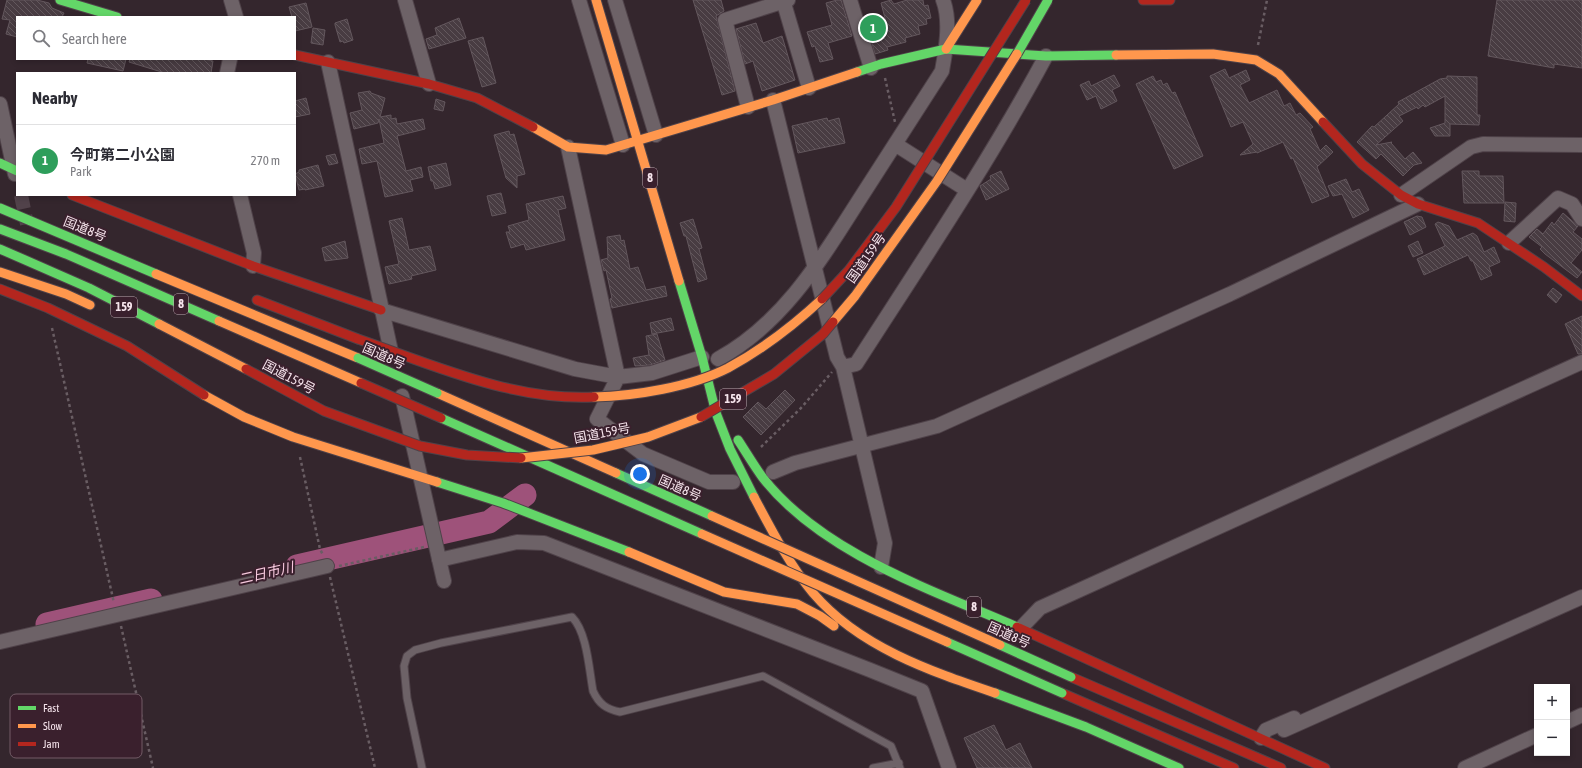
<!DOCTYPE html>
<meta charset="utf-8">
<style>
body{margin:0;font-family:"Asap Condensed","Noto Sans JP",sans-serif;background:#f7f7f7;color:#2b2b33}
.controls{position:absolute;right:12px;bottom:12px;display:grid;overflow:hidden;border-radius:0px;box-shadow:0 2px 6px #0003}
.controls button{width:36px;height:36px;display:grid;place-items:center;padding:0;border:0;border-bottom:1px solid #e1e1e2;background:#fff;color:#2b2b33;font:20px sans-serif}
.you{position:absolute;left:640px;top:474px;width:14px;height:14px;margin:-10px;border:3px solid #fff;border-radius:50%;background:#1a73e8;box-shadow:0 0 0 6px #1a73e833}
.badge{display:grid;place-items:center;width:26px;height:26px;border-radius:50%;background:#ea580c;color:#fff;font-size:13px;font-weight:700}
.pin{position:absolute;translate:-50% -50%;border:2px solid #fff;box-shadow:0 1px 4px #0006}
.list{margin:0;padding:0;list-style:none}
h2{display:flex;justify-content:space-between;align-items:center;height:52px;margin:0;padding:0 16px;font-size:17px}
h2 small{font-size:13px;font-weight:400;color:#7c7c81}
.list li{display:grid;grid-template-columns:26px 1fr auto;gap:12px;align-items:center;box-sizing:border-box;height:72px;padding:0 16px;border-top:1px solid #e1e1e2}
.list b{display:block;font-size:15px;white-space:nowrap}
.list p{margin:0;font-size:13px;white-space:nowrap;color:#7c7c81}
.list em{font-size:13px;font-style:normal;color:#7c7c81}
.icon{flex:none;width:22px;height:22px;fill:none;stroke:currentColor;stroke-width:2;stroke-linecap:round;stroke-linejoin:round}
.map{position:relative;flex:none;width:1582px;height:768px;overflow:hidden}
.search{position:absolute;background:#fff;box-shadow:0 2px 6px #0003;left:16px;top:16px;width:280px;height:44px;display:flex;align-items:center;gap:10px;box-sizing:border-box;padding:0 14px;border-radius:0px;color:#7c7c81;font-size:15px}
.panel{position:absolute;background:#fff;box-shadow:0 2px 6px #0003;left:16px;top:72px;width:280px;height:124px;border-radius:0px}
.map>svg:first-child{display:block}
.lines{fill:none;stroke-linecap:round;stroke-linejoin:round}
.river{stroke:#9e527a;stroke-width:23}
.building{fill:url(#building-back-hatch);stroke:#63575d}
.street-tunnel{stroke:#51424a;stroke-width:14;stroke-dasharray:14 7;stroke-linecap:butt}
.lane-casing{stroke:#4f4249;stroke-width:9}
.street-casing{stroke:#4f4249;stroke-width:16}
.fast-casing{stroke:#4f4249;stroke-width:11}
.slow-casing{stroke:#4f4249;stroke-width:11}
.jam-casing{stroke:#4f4249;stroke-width:11}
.path{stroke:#695d63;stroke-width:2.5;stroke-dasharray:3 3;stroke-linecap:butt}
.lane{stroke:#6d6267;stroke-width:7}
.street{stroke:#6d6267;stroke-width:14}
.fast{stroke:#63d668;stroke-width:9}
.slow{stroke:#ff974d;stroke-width:9}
.jam{stroke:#b3261e;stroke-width:9}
.fast-bridge-casing{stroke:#4f4249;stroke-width:11;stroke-linecap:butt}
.slow-bridge-casing{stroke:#4f4249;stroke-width:11;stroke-linecap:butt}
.jam-bridge-casing{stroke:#4f4249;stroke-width:11;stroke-linecap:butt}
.fast-bridge{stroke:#63d668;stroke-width:9}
.slow-bridge{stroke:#ff974d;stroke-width:9}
.jam-bridge{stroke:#b3261e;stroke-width:9}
.labels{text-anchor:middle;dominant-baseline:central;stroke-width:4;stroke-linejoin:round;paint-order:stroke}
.shield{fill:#3a202d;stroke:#bea9b3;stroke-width:1}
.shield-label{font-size:12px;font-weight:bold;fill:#f6e4ec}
.street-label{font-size:13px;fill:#f6e4ec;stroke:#3a202d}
.water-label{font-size:14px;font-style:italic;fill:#f7c9de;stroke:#3a202d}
.key{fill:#3a202d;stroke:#725b66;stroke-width:1}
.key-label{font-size:11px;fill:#f6e4ec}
</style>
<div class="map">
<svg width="1582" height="768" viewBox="0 0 1582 768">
<defs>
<pattern id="building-back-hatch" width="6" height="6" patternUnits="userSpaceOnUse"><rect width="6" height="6" fill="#483c42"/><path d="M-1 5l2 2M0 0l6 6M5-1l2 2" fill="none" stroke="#63585d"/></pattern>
</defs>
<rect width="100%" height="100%" fill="#34262d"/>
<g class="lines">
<path class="river" d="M297 566 489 522 525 495
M47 624 151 600"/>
</g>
<path class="building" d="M7 0H37L49 3 52 8 64 13 62 17H17V37L6 34 10 20 2 19Z
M693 0H721L724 11 716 16 735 91 722 95Z
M837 0H841L852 36 828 43 833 59 820 62 815 46 812 47 807 32 832 25 826 3Z
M891 0 894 4 907 0H923L924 6 928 5 931 18 926 19 927 24 918 26 920 34 905 38 906 42 887 47 888 50 875 54 867 27 886 22 881 3Z
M1497 0H1582V68L1554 64V68L1488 56Z
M306 3 312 27 295 31V17H292L289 7Z
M459 18 466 38 429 49 426 39 437 35 435 28Z
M347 19 353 40 344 43 343 41 340 42 335 25V23Z
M756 23 763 43 782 36 795 80 762 91 753 61 745 64 736 29Z
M313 28 325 30 323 45 311 43Z
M483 37 496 83 482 87 468 41Z
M88 59H126L123 71 87 63Z
M130 59H204L213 61 211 73H165L129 62Z
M1225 69 1229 78 1246 70 1250 80 1240 85 1249 103 1277 90 1284 106 1290 103 1296 115 1300 113 1313 127 1310 129 1320 151 1326 145 1333 152 1317 167 1329 196 1312 203 1293 158 1291 159 1283 142 1257 153V152L1240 155 1253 144 1243 122 1231 127 1210 76Z
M1114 75 1120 86 1112 90 1117 101 1101 109 1096 96 1087 100 1080 85 1089 81 1091 86Z
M1153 76 1156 82 1161 80 1163 85 1167 83 1172 93 1175 92 1203 156 1174 169 1136 84Z
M1447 76 1477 77V115H1480L1479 125 1450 124V136H1435L1430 128 1445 123V96L1425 107 1423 105 1418 109 1417 107 1399 116 1403 121 1376 145 1392 142 1391 143 1405 159 1413 152 1422 163 1414 165 1403 176 1381 154 1376 159 1357 142 1372 126 1374 127 1399 104 1398 102 1440 79 1447 78Z
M370 91 371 93 385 98 380 117 391 115V119L396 118 397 124 423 119 425 129 397 136 406 171 421 167 423 177 410 180 413 191 385 197 377 161 362 164 359 149 384 143 379 119 378 123 354 129 350 113 362 110 358 93Z
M306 98 310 114 295 117V101Z
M436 99 445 102 443 111 434 109Z
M827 118 828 121 839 118 845 143 798 153 792 126Z
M509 131 510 135 514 134 525 174 517 176V188L506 178 494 135Z
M335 154 338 163 329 165 326 156Z
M446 163 451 185 435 189 433 181H431L428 167Z
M318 165 324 186 305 190V189L299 190 295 174 299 172V170Z
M1001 171 1009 189 986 200 980 186 991 179 990 176Z
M1462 171H1479V176H1503L1504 203H1464Z
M1346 179 1352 192 1359 189 1369 210 1353 218 1342 194 1333 196 1328 186Z
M501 193 506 213 492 216 487 196Z
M563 196 566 208 558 210 565 240 526 250 524 244 511 248 506 232H510L508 226 529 220 526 204Z
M1505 202 1516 203 1515 222 1504 221Z
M1563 213 1578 226 1573 232 1582 239V250L1571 263 1582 272 1577 278 1545 254 1540 249 1542 247 1529 237 1537 229 1543 234 1552 222 1554 225Z
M1417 216 1422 217 1426 227 1410 235 1404 222Z
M402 218 409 250 430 246 436 270 411 276 412 279 389 284 385 267 399 264 389 221Z
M693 219 702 248 699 249 707 279 698 282 686 236H684L680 223Z
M1438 222 1449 226 1457 240 1473 233 1477 236 1484 252 1494 247 1500 262 1489 267 1492 275 1481 280 1473 261H1471L1468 255 1424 275 1417 259 1445 246 1435 224Z
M620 235 621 241 624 240 630 269 638 267 646 290 665 286 667 296 612 308 610 299 612 298 606 270 604 271 601 260 608 258 607 237Z
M345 241 348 258 325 261 322 248Z
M1418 241 1423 253 1413 257 1408 246Z
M1553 288 1562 295 1556 303 1547 295Z
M1582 316V354H1578L1565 324Z
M671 318 674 330 652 334 650 323Z
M657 334 665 360 650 365 635 366 633 358 649 355 646 336Z
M785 390 795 400 761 435 743 417 758 402 766 409Z
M994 725 1006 750 1020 743 1032 768H977L964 738Z"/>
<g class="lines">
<path class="street-tunnel" d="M21 195 27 224"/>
<g class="lane-casing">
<path id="lane" d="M422 768 407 698 404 666 407 656 415 650 441 643 572 617C587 632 589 669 593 691 599 704 606 709 620 712L763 676 891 746 900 768
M873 768 899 763"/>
</g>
<g class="street-casing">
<path id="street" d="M231 0 236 17
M405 0 429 84
M579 0 623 145
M615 0 656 135
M783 0 809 88
M850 0 871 68
M328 62 392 356
M227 73 230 59
M773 100 837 357 843 367 885 543 881 567
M0 104 15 174
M748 107 725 20 788 0
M895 144 967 190
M568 147 618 377 597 419 643 454 709 482H733
M240 195 254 253 253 266
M1401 195 1471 147 1483 144 1582 145
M1509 243 1558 198 1572 204 1582 219
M381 310 575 369 618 377 652 373 702 357
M718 359C784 323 822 258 861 197 888 155 915 113 942 71 946 49 951 21 943 0
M843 367 856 364C921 263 989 162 1046 56
M402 396 444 581
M773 472 795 463 937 426 1230 294 1418 204
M439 560 517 542 544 543 870 670 922 691 949 768
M1021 628 1040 608 1582 362
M0 642 327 566
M1567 722 1582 715
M1284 730 1582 597
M1261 738 1266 730 1294 718
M1465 768 1537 735"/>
</g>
<g class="fast-casing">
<path id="fast" d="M60 0 117 17
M857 72 881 64 946 49 1046 56 1116 55
M0 163 17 171
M0 208 156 274
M0 229 66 254 219 321
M0 249 89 288 159 324
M679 281 702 357 716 413 730 449 754 497
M441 418 702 534
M738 440C746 452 754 466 763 478 822 553 932 590 1017 627
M616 473 712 516
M437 482 503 503 629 552
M995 693 1086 727 1179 768"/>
</g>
<g class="slow-casing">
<path id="slow" d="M596 0 679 281
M946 49 977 0
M1116 55 1213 54 1256 60 1279 74 1323 122
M533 127 568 147 606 150 773 100 857 72
M0 272 66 294 90 305
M156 274 358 358
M219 321 361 383
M159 324 246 369
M437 393 616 473
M204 395 244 417 293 437 437 482
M754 497C772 531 789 564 813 593 859 647 930 671 995 693
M629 552 724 592 797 604 820 616 834 626"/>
</g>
<g class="jam-casing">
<path id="jam" d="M1143 0H1170
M295 55 429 84 477 98 533 127
M1323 122 1362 164 1401 195 1418 204 1478 223 1544 267 1582 296
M72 195 253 266 381 310
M0 289 48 308 127 346 204 395
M257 300 358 339
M1017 627 1325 768
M1071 677 1281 768
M1062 693 1234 768"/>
</g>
<path class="path" d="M1258 45 1267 0
M885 78 895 122
M52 328 114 603
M761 447 801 408 832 372
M300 457 320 549 323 555
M339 566 424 547
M330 577 375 768
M121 626 153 768"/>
<use href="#lane" class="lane"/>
<use href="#street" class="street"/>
<use href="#fast" class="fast"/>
<use href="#slow" class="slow"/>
<use href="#jam" class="jam"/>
<g class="fast-bridge-casing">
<path id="fast-bridge" d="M1017 54 1048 0
M358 358 437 393
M947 642 1062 693
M1000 645 1071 677"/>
</g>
<g class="slow-bridge-casing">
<path id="slow-bridge" d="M833 322 855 296 937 181 1017 54
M594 397C635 396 691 387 728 368 763 349 793 326 822 299
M521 458 593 450 648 437 701 417
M712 516 1000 645
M702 534 947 642"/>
</g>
<g class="jam-bridge-casing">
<path id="jam-bridge" d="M822 299 849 270 896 207 1026 0
M358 339C433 365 513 401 594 397
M246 369 324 411 420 446 467 455 521 458
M361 383 441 418
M701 417 774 374 823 334 833 322"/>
</g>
<use href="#fast-bridge" class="fast-bridge"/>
<use href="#slow-bridge" class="slow-bridge"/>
<use href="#jam-bridge" class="jam-bridge"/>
</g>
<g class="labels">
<g class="shield">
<rect x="643" y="168" width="14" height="20" rx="3"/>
<rect x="174" y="294" width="14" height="20" rx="3"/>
<rect x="111" y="297" width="26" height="20" rx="3"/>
<rect x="720" y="389" width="26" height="20" rx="3"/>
<rect x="967" y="597" width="14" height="20" rx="3"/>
</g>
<g class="shield-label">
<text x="650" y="178">8</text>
<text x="181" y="304">8</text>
<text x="124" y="307">159</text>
<text x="733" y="399">159</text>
<text x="974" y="607">8</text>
</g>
<g class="street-label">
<text transform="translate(85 229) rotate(22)">国道8号</text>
<text transform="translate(866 258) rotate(-55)">国道159号</text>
<text transform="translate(384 356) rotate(24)">国道8号</text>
<text transform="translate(289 377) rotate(28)">国道159号</text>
<text transform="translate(602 433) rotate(-11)">国道159号</text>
<text transform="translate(680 488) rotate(24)">国道8号</text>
<text transform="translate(1009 635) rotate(24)">国道8号</text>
</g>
<g class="water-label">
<text transform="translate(266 573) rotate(-13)">二日市川</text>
</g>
</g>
<rect x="10" y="694" width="132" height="64" rx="6" class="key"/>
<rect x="18" y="706" width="18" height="4" fill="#63d668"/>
<rect x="18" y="724" width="18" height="4" fill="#ff974d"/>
<rect x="18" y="742" width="18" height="4" fill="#b3261e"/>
<g class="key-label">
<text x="43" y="712">Fast</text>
<text x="43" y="730">Slow</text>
<text x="43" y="748">Jam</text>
</g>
</svg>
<div class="controls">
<button>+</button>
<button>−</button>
</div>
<div class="you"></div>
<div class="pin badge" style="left:873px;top:28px;background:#2e9e5b">1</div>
<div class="search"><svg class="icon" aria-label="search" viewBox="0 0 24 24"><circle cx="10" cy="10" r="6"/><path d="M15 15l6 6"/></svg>Search here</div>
<section class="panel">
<h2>Nearby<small></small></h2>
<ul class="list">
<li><span class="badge" style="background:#2e9e5b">1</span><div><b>今町第二小公園</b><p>Park</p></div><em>270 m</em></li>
</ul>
</section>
</div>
